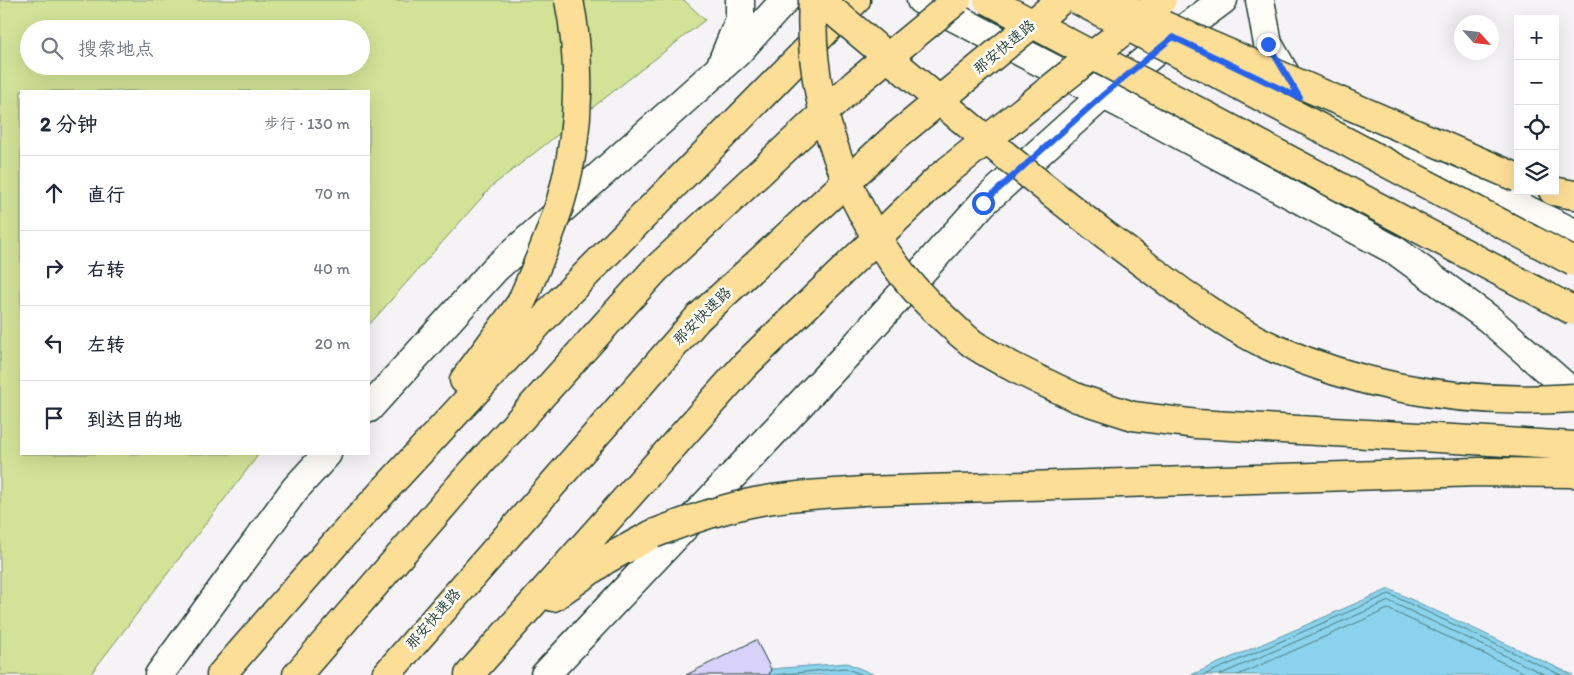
<!DOCTYPE html>
<html lang="zh">
<meta charset="utf-8">
<style>
body{margin:0;font-family:Itim,"LXGW WenKai TC",sans-serif;background:#f2f2f3;color:#1f2937}
.controls{position:absolute;right:15px;top:15px;display:grid;overflow:hidden;border-radius:0px;box-shadow:0 5px 20px #0002}
.controls button{width:45px;height:45px;display:grid;place-items:center;padding:0;border:0;border-bottom:1px solid #e0e1e3;background:#fff;color:#1f2937;font:25px sans-serif}
.compass{position:absolute;left:1454px;top:15px;width:45px;height:45px;border-radius:50%;background:#fff;box-shadow:0 5px 20px #0002;rotate:117deg}
.stop{position:absolute;width:15px;height:15px;margin:-11px;border:4px solid #2563eb;border-radius:50%;background:#fff}
.stop.end{background:#2563eb;border-color:#fff;box-shadow:0 1px 5px #0008}
.list{margin:0;padding:0;list-style:none}
h2{display:flex;justify-content:space-between;align-items:center;height:65px;margin:0;padding:0 20px;font-size:21px}
h2 small{font-size:16px;font-weight:400;color:#747a83}
.list li{display:grid;grid-template-columns:32px 1fr auto;gap:15px;align-items:center;box-sizing:border-box;height:75px;padding:0 20px;border-top:1px solid #e0e1e3}
.list b{display:block;font-size:19px;white-space:nowrap}
.list em{font-size:16px;font-style:normal;color:#747a83}
.icon{flex:none;width:28px;height:28px;fill:none;stroke:currentColor;stroke-width:2;stroke-linecap:round;stroke-linejoin:round}
.map{position:relative;flex:none;width:1574px;height:675px;overflow:hidden}
.search{position:absolute;background:#fff;box-shadow:0 5px 20px #0002;left:20px;top:20px;width:350px;height:55px;display:flex;align-items:center;gap:12px;box-sizing:border-box;padding:0 18px;border-radius:28px;color:#747a83;font-size:19px}
.panel{position:absolute;background:#fff;box-shadow:0 5px 20px #0002;left:20px;top:90px;width:350px;height:365px;border-radius:0px}
.map>svg:first-child{display:block}
.green{fill:#d2e296;stroke:#789065;fill-rule:evenodd}
.water{fill:#8bd3ec;stroke:#6097a2}
.lines{fill:none;stroke-linecap:round;stroke-linejoin:round}
.shore{stroke:#4a797e;stroke-width:1}
.building{fill:#d8d1f9;stroke:#1f3d34}
.tertiary-casing{stroke:#1f3d34;stroke-width:31}
.secondary-casing{stroke:#1f3d34;stroke-width:31}
.trunk-casing{stroke:#1f3d34;stroke-width:31}
.tertiary{stroke:#fdfcf7;stroke-width:28}
.secondary{stroke:#fdfcf7;stroke-width:28}
.trunk{stroke:#fcde96;stroke-width:28}
.primary-bridge-casing{stroke:#1f3d34;stroke-width:31;stroke-linecap:butt}
.trunk-bridge-casing{stroke:#1f3d34;stroke-width:31;stroke-linecap:butt}
.primary-bridge{stroke:#fcde96;stroke-width:28}
.trunk-bridge{stroke:#fcde96;stroke-width:28}
.route{stroke:#2563eb;stroke-width:6}
.labels{text-anchor:middle;dominant-baseline:central;stroke-width:5;stroke-linejoin:round;paint-order:stroke}
.street-label{font-size:15px;fill:#1f3d34;stroke:#fdfcf7}
</style>
<div class="map">
<svg width="1574" height="675" viewBox="0 0 1574 675">
<rect width="100%" height="100%" fill="#f6f3f7"/>
<filter id="ink" filterUnits="userSpaceOnUse"><feTurbulence type="fractalNoise" baseFrequency=".02" numOctaves="2"/><feDisplacementMap in="SourceGraphic" scale="10" xChannelSelector="R" yChannelSelector="G"/><feConvolveMatrix kernelMatrix="1 2 1 2 8 2 1 2 1" color-interpolation-filters="sRGB"/></filter>
<g filter="url(#ink)">
<path class="green" d="M0 0H684L705 20 492 186 369 325V91H21V454H259L90 675H0ZM29 29H361V66H29Z"/>
<path class="water" d="M1389 589 1573 675H1191Z
M847 663 875 675H769L771 669Z"/>
<g class="lines">
<path class="shore" d="M775 675 845 668 863 675
M1204 675 1389 594 1561 675
M1219 675 1389 601 1546 675
M1238 675 1388 609 1529 675"/>
</g>
<path class="building" d="M756 640 771 669 769 675H686Z"/>
<g class="lines">
<g class="tertiary-casing">
<path id="tertiary" d="M369 408 495 269 737 53 785 0
M159 675 295 489 327 454
M545 675 855 346 983 203 1103 95 1173 37 1223 0"/>
</g>
<g class="secondary-casing">
<path id="secondary" d="M921 0 1156 122 1396 251 1489 319 1574 394
M1260 0 1268 44 1295 91
M719 70 740 19V0
M1274 86 1574 233"/>
</g>
<g class="trunk-casing">
<path id="trunk" d="M1553 191 1574 195
M464 380 521 303
M1077 398 1133 416 1197 424 1574 446
M862 491 1479 472 1574 473
M553 597 605 560 653 534
M221 675 341 537 553 308 856 0
M297 675 459 487 654 271
M386 675 698 318
M469 675 745 365"/>
</g>
<use href="#tertiary" class="tertiary"/>
<use href="#secondary" class="secondary"/>
<use href="#trunk" class="trunk"/>
<g class="primary-bridge-casing">
<path id="primary-bridge" d="M988 0 1574 311
M1078 0 1574 262"/>
</g>
<g class="trunk-bridge-casing">
<path id="trunk-bridge" d="M813 0C806 116 860 245 947 321 955 329 964 337 973 344 1005 365 1042 381 1077 398
M820 0C922 85 1022 173 1128 252 1172 285 1227 328 1276 349 1371 390 1471 405 1574 398
M1105 0 1518 178
M654 271 855 84 957 0
M521 303C537 265 555 226 565 185 580 126 581 59 569 0
M698 318 895 137 1061 0
M745 365 940 177 1162 0
M653 534C686 521 720 509 755 502 791 495 827 494 862 491"/>
</g>
<use href="#primary-bridge" class="primary-bridge"/>
<use href="#trunk-bridge" class="trunk-bridge"/>
</g>
</g>
<g class="lines" filter="url(#ink)">
<path class="route" d="M983 203 1103 95 1173 37 1300 98 1268 44"/>
</g>
<g class="labels">
<g class="street-label">
<text transform="translate(1004 47) rotate(-40)">那安快速路</text>
<text transform="translate(702 316) rotate(-45)">那安快速路</text>
<text transform="translate(433 619) rotate(-49)">那安快速路</text>
</g>
</g>
</svg>
<div class="controls">
<button>+</button>
<button>−</button>
<button><svg class="icon" aria-label="locate" viewBox="0 0 24 24"><circle cx="12" cy="12" r="6"/><path d="M12 2v4M12 18v4M2 12h4M18 12h4"/></svg></button>
<button><svg class="icon" aria-label="layers" viewBox="0 0 24 24"><path d="M12 4l9 5-9 5-9-5zM3 14l9 5 9-5"/></svg></button>
</div>
<svg class="compass" viewBox="-18 -18 36 36"><path d="M0-13l5 13h-10z" fill="#e53935"/><path d="M0 13l5-13h-10z" fill="#747a83"/></svg>
<div class="stop" style="left:983px;top:203px"></div>
<div class="stop end" style="left:1268px;top:44px"></div>
<div class="search"><svg class="icon" aria-label="search" viewBox="0 0 24 24"><circle cx="10" cy="10" r="6"/><path d="M15 15l6 6"/></svg>搜索地点</div>
<section class="panel">
<h2>2 分钟<small>步行 · 130 m</small></h2>
<ul class="list">
<li><svg class="icon" aria-label="ahead" viewBox="0 0 24 24"><path d="M12 20V5M6 11l6-6 6 6"/></svg><div><b>直行</b></div><em>70 m</em></li>
<li><svg class="icon" aria-label="right" viewBox="0 0 24 24"><path d="M7 20v-9h11M14 6l5 5-5 5"/></svg><div><b>右转</b></div><em>40 m</em></li>
<li><svg class="icon" aria-label="left" viewBox="0 0 24 24"><path d="M17 20v-9H6M10 6l-5 5 5 5"/></svg><div><b>左转</b></div><em>20 m</em></li>
<li><svg class="icon" aria-label="arrive" viewBox="0 0 24 24"><path d="M6 21V4h12l-3 4 3 4H6"/></svg><div><b>到达目的地</b></div></li>
</ul>
</section>
</div>
